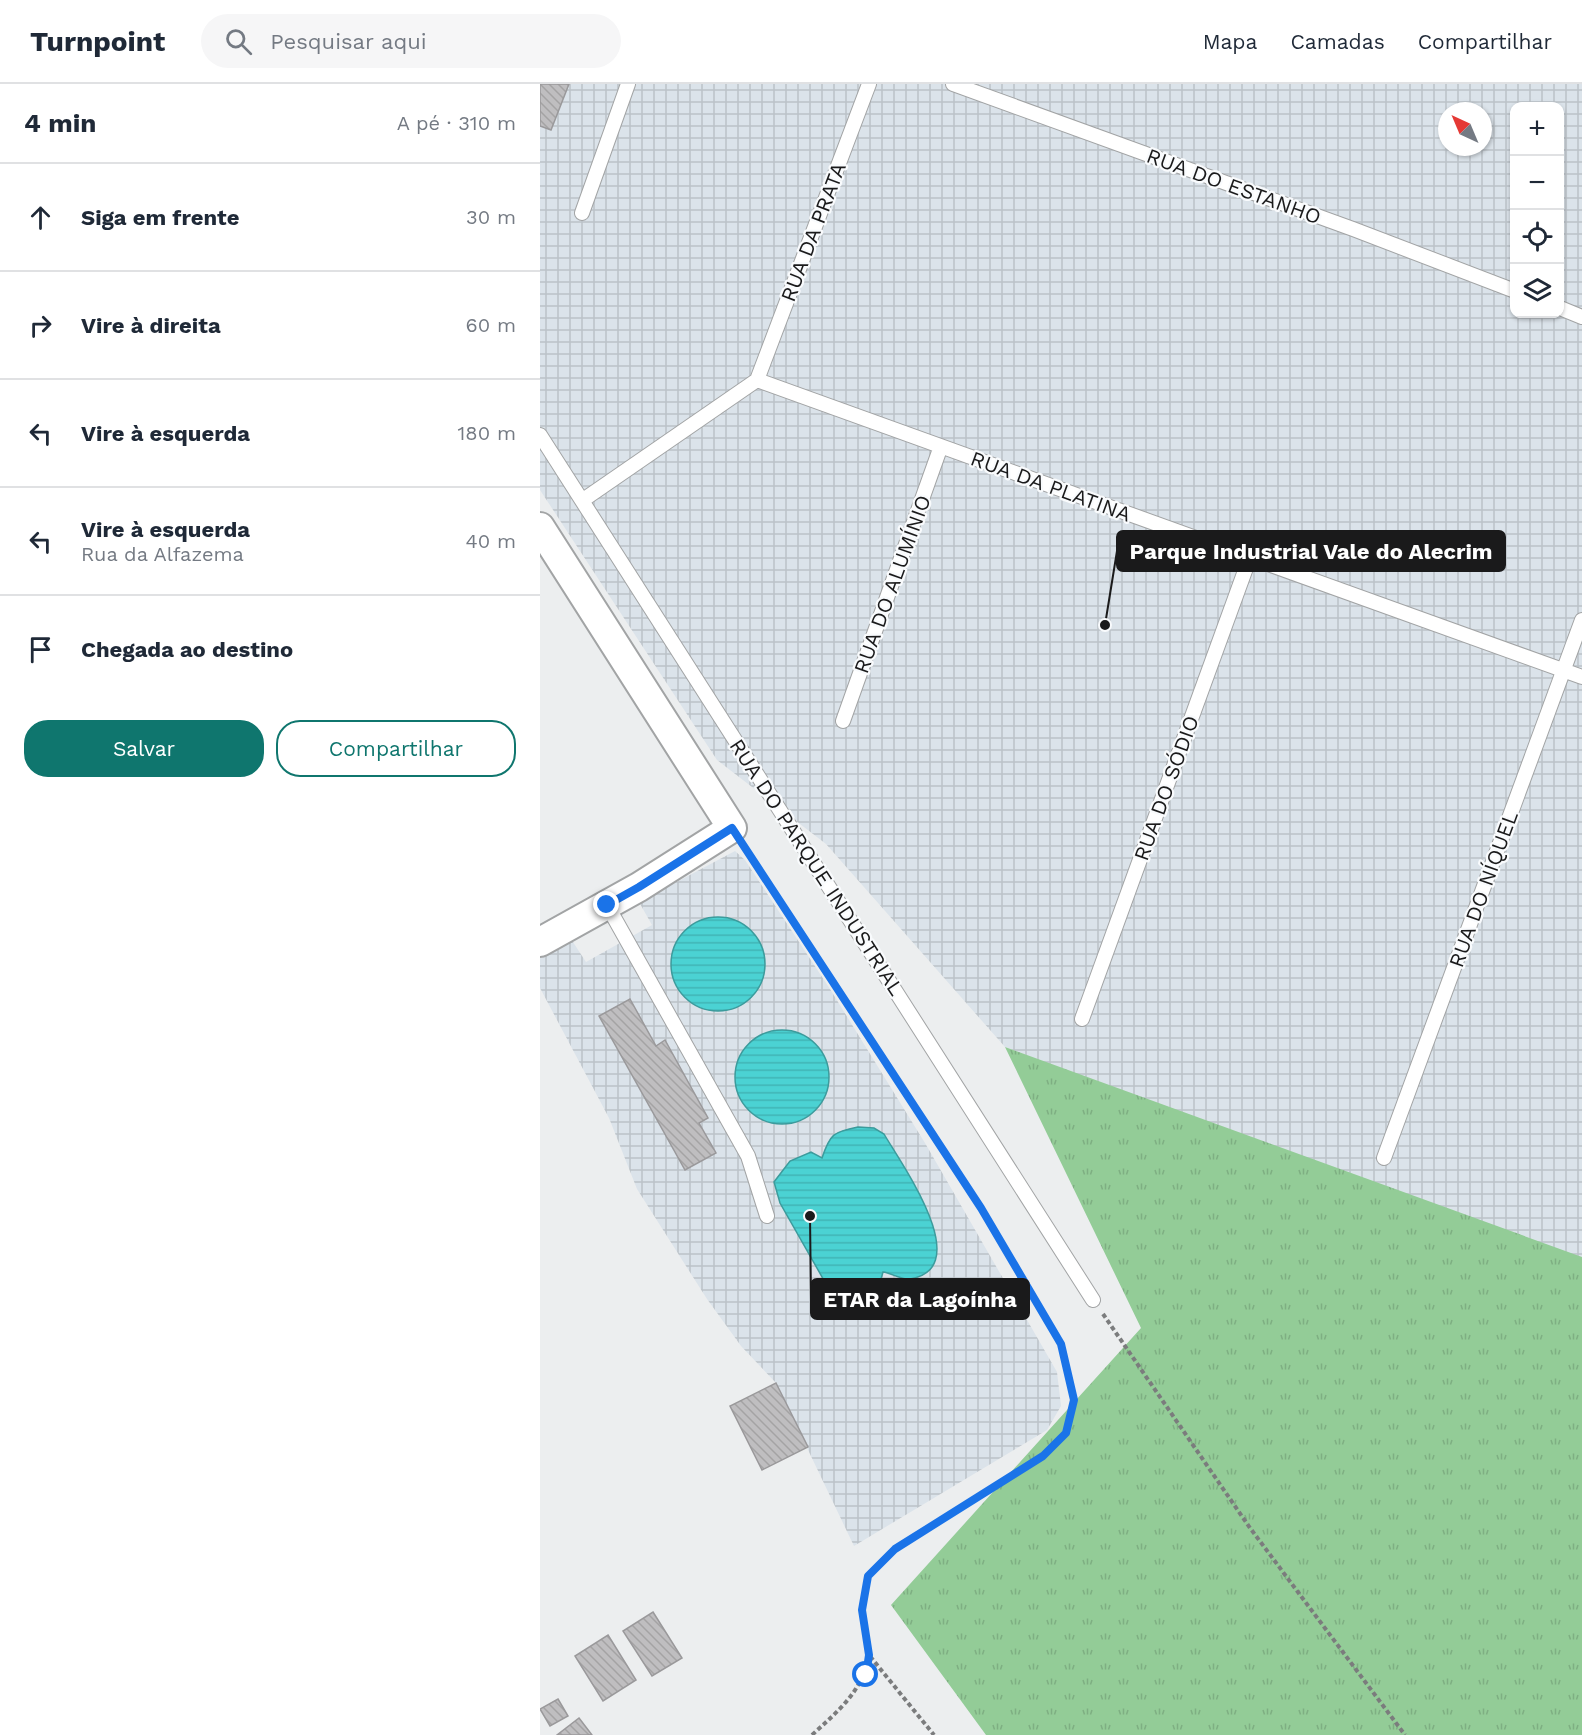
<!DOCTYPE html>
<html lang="pt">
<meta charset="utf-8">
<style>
body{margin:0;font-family:"Work Sans",sans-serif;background:#f6f6f7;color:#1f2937}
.controls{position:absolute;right:18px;top:18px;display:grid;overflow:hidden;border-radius:12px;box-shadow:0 2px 4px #0004}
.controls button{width:54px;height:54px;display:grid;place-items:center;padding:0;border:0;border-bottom:2px solid #e0e1e3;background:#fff;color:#1f2937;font:30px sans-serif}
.compass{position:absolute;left:898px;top:18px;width:54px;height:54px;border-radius:50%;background:#fff;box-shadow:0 2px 4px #0004;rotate:316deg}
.stop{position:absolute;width:18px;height:18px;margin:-14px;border:4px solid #1a73e8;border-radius:50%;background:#fff}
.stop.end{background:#1a73e8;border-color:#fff;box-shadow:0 2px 6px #0008}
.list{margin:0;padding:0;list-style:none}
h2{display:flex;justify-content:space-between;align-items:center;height:78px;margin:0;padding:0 24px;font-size:26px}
h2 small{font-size:20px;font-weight:400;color:#747a83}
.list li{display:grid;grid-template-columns:39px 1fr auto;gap:18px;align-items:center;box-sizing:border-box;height:108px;padding:0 24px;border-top:2px solid #e0e1e3}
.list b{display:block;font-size:22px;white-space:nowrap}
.list p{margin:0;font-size:20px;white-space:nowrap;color:#747a83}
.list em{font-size:20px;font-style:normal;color:#747a83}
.actions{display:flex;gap:12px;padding:18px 24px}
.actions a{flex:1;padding:14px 0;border:2px solid #0f766e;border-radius:24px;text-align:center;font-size:21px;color:#0f766e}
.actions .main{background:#0f766e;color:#fff}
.icon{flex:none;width:33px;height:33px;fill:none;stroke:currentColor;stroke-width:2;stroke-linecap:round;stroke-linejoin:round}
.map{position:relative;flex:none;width:1042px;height:1651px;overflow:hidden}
header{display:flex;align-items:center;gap:36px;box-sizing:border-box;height:84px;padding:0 30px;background:#fff;border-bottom:2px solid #e0e1e3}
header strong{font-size:28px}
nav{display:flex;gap:33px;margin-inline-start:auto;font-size:21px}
.search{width:420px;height:54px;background:#f6f6f7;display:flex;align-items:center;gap:15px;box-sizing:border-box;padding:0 21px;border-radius:33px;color:#747a83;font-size:22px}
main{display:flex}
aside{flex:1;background:#fff}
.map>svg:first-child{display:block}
.industrial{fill:url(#industrial-grid);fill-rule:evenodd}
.grass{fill:url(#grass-tufts)}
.water{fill:url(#water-rules);stroke:#3c9b9c;stroke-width:1.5}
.building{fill:url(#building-back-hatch);stroke:#9a999b;stroke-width:1.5}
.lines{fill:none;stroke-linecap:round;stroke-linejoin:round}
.service-casing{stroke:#a2a4a5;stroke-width:16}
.minor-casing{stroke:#a2a4a5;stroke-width:32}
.path{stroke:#7b7c7d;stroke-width:4;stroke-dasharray:4.5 3;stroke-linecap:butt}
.service{stroke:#fff;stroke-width:14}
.minor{stroke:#fff;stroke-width:28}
.route{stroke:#1a73e8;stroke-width:8}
.labels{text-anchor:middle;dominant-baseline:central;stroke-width:4.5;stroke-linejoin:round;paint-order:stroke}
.street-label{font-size:21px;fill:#1a1a1b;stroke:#f9fbfd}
.leader{fill:none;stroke:#1a1a1b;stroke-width:2}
.callout-dot{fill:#1a1a1b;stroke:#f9fbfd;stroke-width:2}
.callout{fill:#1a1a1b;stroke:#1a1a1b;stroke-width:2}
.callout-label{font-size:22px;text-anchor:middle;font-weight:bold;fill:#fff}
</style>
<header>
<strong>Turnpoint</strong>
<div class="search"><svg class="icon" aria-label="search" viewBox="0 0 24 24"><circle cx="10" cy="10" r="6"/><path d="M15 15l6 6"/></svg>Pesquisar aqui</div>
<nav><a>Mapa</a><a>Camadas</a><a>Compartilhar</a></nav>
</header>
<main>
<aside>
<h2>4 min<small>A pé · 310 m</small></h2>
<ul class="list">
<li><svg class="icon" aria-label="ahead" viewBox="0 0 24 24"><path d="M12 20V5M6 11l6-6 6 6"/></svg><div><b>Siga em frente</b></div><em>30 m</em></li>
<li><svg class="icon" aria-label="right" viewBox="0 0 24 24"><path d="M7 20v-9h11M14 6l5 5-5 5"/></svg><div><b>Vire à direita</b></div><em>60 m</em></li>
<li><svg class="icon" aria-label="left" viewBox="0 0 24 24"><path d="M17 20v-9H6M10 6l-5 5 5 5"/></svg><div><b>Vire à esquerda</b></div><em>180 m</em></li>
<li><svg class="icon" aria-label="left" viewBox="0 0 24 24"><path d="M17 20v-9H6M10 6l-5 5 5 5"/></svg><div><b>Vire à esquerda</b><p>Rua da Alfazema</p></div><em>40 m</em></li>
<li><svg class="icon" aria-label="arrive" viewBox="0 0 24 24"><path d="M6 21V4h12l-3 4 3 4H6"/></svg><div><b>Chegada ao destino</b></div></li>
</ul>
<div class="actions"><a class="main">Salvar</a><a>Compartilhar</a></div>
</aside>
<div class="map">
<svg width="1042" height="1651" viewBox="0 0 1042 1651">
<defs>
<pattern id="industrial-grid" width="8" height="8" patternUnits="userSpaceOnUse" patternTransform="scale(1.5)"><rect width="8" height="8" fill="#dbe3ea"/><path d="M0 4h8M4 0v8" fill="none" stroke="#bbc2c8"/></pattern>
<pattern id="grass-tufts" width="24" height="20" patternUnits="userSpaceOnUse" patternTransform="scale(1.5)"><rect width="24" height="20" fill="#93cc97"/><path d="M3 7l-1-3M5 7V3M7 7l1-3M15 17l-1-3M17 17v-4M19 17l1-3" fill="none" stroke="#7eaf82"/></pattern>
<pattern id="water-rules" width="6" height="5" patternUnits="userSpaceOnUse" patternTransform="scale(1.5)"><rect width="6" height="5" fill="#4bd2d3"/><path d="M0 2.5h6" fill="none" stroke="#41b4b5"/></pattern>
<pattern id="building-back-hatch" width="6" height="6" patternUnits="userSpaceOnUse" patternTransform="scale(1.5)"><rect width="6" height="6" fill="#bfbec0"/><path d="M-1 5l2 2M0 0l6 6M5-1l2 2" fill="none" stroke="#a4a3a4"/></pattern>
</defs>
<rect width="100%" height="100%" fill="#eceeef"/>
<path class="industrial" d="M0 0H1042V1183L869 1122 465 963 286 760 177 676 0 406ZM975 22H1020V230H975ZM907 27H943V63H907Z
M195 767 205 776 290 905 385 1059 517 1288 521 1322 507 1346 314 1462 236 1299 201 1262 167 1215 97 1105 69 1034 0 904V871L31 855 46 878 112 841 99 818Z"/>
<path class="grass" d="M465 963 1042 1173V1651H446L351 1521 601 1244Z"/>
<path class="water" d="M131 880a47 47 0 1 1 94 0a47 47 0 1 1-94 0Z
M195 993a47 47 0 1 1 94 0a47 47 0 1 1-94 0Z
M318 1043 334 1044 344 1050C360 1078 437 1184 370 1195 362 1196 351 1189 343 1188 336 1217 313 1231 290 1207L240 1119 234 1098 250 1077 271 1068 282 1074C290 1050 293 1048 318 1043Z"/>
<path class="building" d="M0 0H29L11 46 0 42Z
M90 915 116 962 125 956 168 1034 159 1039 176 1069 145 1086 59 932Z
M236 1299 268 1363 222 1386 190 1322Z
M113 1528 142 1574 112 1592 83 1547Z
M68 1551 96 1596 63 1617 35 1572Z
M18 1615 28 1632 10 1642 0 1625Z
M39 1634 52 1651H17Z"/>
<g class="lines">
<g class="service-casing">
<path id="service" d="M413 0 813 145 975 207
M42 129 88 0
M1020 224 1042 233
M217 296 1042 593
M217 296 329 0
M0 351 553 1216
M43 416 217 296
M303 637 401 362
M67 821 208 1072 227 1132
M542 935 710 473
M844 1074 1042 536"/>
</g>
<g class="minor-casing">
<path id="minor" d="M0 443 192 744 99 803 0 858"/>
</g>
<path class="path" d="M206 766 441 1123 521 1260 534 1316 526 1349 503 1372 355 1465 328 1492 322 1526 329 1571 394 1651
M563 1230 710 1444 865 1651
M272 1651C298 1627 322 1608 329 1572"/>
<use href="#service" class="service"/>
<use href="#minor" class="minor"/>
</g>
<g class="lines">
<path class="route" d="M67 821 99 803 192 744 441 1124 521 1260 534 1316 526 1349 503 1372 355 1465 328 1492 322 1526 329 1571 326 1591"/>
</g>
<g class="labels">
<g class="street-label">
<text transform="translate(694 102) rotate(20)">RUA DO ESTANHO</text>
<text transform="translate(273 148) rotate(-69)">RUA DA PRATA</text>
<text transform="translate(511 402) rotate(20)">RUA DA PLATINA</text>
<text transform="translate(352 500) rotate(-70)">RUA DO ALUMÍNIO</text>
<text transform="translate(626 704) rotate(-70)">RUA DO SÓDIO</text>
<text transform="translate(277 783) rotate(57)">RUA DO PARQUE INDUSTRIAL</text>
<text transform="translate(943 805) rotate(-70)">RUA DO NÍQUEL</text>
</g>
</g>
<path class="leader" d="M565 541L577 467M270 1132L271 1215"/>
<g class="callout-dot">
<circle cx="565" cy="541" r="6"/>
<circle cx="270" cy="1132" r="6"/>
</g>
<g class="callout">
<rect x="577" y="447" width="388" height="40" rx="6"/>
<rect x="271" y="1195" width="218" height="40" rx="6"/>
</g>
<g class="callout-label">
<text x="771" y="475">Parque Industrial Vale do Alecrim</text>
<text x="380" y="1223">ETAR da Lagoínha</text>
</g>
</svg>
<div class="controls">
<button>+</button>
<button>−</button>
<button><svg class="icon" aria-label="locate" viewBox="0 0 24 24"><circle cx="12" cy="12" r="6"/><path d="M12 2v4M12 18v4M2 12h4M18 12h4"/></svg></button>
<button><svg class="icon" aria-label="layers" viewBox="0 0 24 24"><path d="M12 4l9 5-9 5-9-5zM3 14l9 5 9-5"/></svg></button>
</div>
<svg class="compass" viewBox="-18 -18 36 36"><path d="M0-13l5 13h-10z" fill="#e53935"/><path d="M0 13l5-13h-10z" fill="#747a83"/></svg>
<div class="stop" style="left:326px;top:1591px"></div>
<div class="stop end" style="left:67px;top:821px"></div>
</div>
</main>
